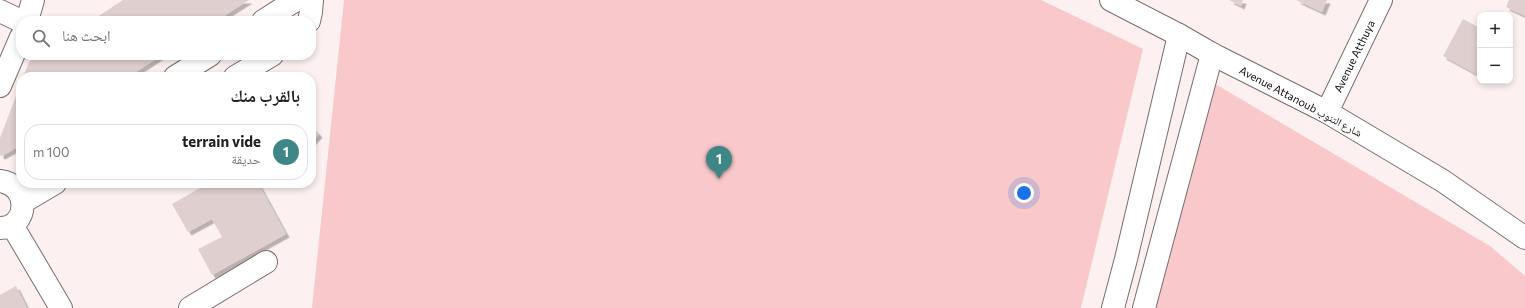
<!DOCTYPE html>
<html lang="ar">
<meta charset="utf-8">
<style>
body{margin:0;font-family:Commissioner,"Noto Naskh Arabic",sans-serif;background:#f6f6f6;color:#222;direction:rtl}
.controls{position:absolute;right:12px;top:12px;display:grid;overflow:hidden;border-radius:8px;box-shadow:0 2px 6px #0003}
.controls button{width:36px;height:36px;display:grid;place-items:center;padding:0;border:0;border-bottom:1px solid #e0e0e0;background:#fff;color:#222;font:20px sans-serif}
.you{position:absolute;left:1024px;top:193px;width:14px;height:14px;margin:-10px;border:3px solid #fff;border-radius:50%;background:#1a73e8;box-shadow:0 0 0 6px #1a73e833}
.badge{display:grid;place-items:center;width:26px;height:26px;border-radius:50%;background:#3f8787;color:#fff;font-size:13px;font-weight:700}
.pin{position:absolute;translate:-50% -33px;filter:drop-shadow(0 1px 2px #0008)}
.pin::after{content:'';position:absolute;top:21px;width:14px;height:12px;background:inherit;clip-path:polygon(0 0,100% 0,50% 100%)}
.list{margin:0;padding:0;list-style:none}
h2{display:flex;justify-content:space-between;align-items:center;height:52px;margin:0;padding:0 16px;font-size:17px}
h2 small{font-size:13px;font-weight:400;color:#767676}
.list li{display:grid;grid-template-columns:26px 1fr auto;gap:12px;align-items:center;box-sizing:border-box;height:56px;margin:0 8px 8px;padding:0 8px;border:1px solid #e0e0e0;border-radius:16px}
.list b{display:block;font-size:15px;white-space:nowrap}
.list p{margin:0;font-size:13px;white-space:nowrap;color:#767676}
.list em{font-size:13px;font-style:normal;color:#767676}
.icon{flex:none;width:22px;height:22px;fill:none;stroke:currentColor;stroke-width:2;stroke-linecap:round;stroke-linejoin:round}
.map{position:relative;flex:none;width:1525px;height:308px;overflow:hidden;direction:ltr}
.search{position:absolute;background:#fff;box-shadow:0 2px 6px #0003;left:16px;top:16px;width:300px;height:44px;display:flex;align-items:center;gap:10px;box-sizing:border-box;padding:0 14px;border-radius:16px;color:#767676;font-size:15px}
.panel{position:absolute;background:#fff;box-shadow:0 2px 6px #0003;left:16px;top:72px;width:300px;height:116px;border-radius:16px;direction:rtl}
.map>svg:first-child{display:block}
.green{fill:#f9c8ca}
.building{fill:#dfcfcf;filter:url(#shadow)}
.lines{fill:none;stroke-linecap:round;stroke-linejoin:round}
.minor-casing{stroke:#7b6c6d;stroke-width:24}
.tertiary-casing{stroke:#7b6c6d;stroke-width:24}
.minor{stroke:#fff;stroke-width:22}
.tertiary{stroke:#fff;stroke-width:22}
.labels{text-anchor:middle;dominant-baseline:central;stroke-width:3;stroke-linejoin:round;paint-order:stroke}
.street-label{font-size:11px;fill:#100b0b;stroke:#fff}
</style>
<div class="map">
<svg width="1525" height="308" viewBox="0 0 1525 308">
<defs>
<filter id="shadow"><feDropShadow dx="3.5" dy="3.5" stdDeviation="0" flood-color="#0004"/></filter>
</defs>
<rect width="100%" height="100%" fill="#fdf0f0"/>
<path class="green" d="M344 0H1041L1143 49 1081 308H312Z
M1205 78 1490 246 1525 276V308H1142Z"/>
<path class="building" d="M123 0H249L216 21H91Z
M1229 0H1243L1241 6Z
M1296 0H1327L1322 12Z
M1509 0H1525V16L1506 7Z
M1463 19 1480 28V76L1443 56Z
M40 55H162L128 77H23L29 62Z
M21 83V145L2 156 0 155V138Z
M311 126 319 134 311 143Z
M209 183H258L286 234 212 275 198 249 222 237 212 219 188 232 172 204Z
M16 286 27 308H0V295Z"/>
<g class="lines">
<g class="minor-casing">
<path id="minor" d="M0 11 21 21
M27 21 33 0
M263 21 296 0
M309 21 311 12 312 0
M175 77 210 55
M235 77 272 55
M0 86 21 37
M1327 112 1381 0
M0 181C31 185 29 228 0 228
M23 202 55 183
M12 225 61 308
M190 308 266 262
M1113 308 1126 259 1179 35
M1144 308 1212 54"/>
</g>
<g class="tertiary-casing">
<path id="tertiary" d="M1111 0 1179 35 1212 54 1327 112 1443 181 1525 238"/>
</g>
<use href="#minor" class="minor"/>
<use href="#tertiary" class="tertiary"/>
</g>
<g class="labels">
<g class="street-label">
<text transform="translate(1354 56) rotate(-64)">Avenue Atthuya</text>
<text transform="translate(1301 101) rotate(28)">Avenue Attanoub شارع التنوب</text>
</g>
</g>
</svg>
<div class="controls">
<button>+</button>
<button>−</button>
</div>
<div class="you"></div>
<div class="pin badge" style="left:719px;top:179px">1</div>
<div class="search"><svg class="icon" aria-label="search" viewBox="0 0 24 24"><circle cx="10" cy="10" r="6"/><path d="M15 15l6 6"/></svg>ابحث هنا</div>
<section class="panel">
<h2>بالقرب منك<small></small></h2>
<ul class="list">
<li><span class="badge">1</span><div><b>terrain vide</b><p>حديقة</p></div><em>100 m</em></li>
</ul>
</section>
</div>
